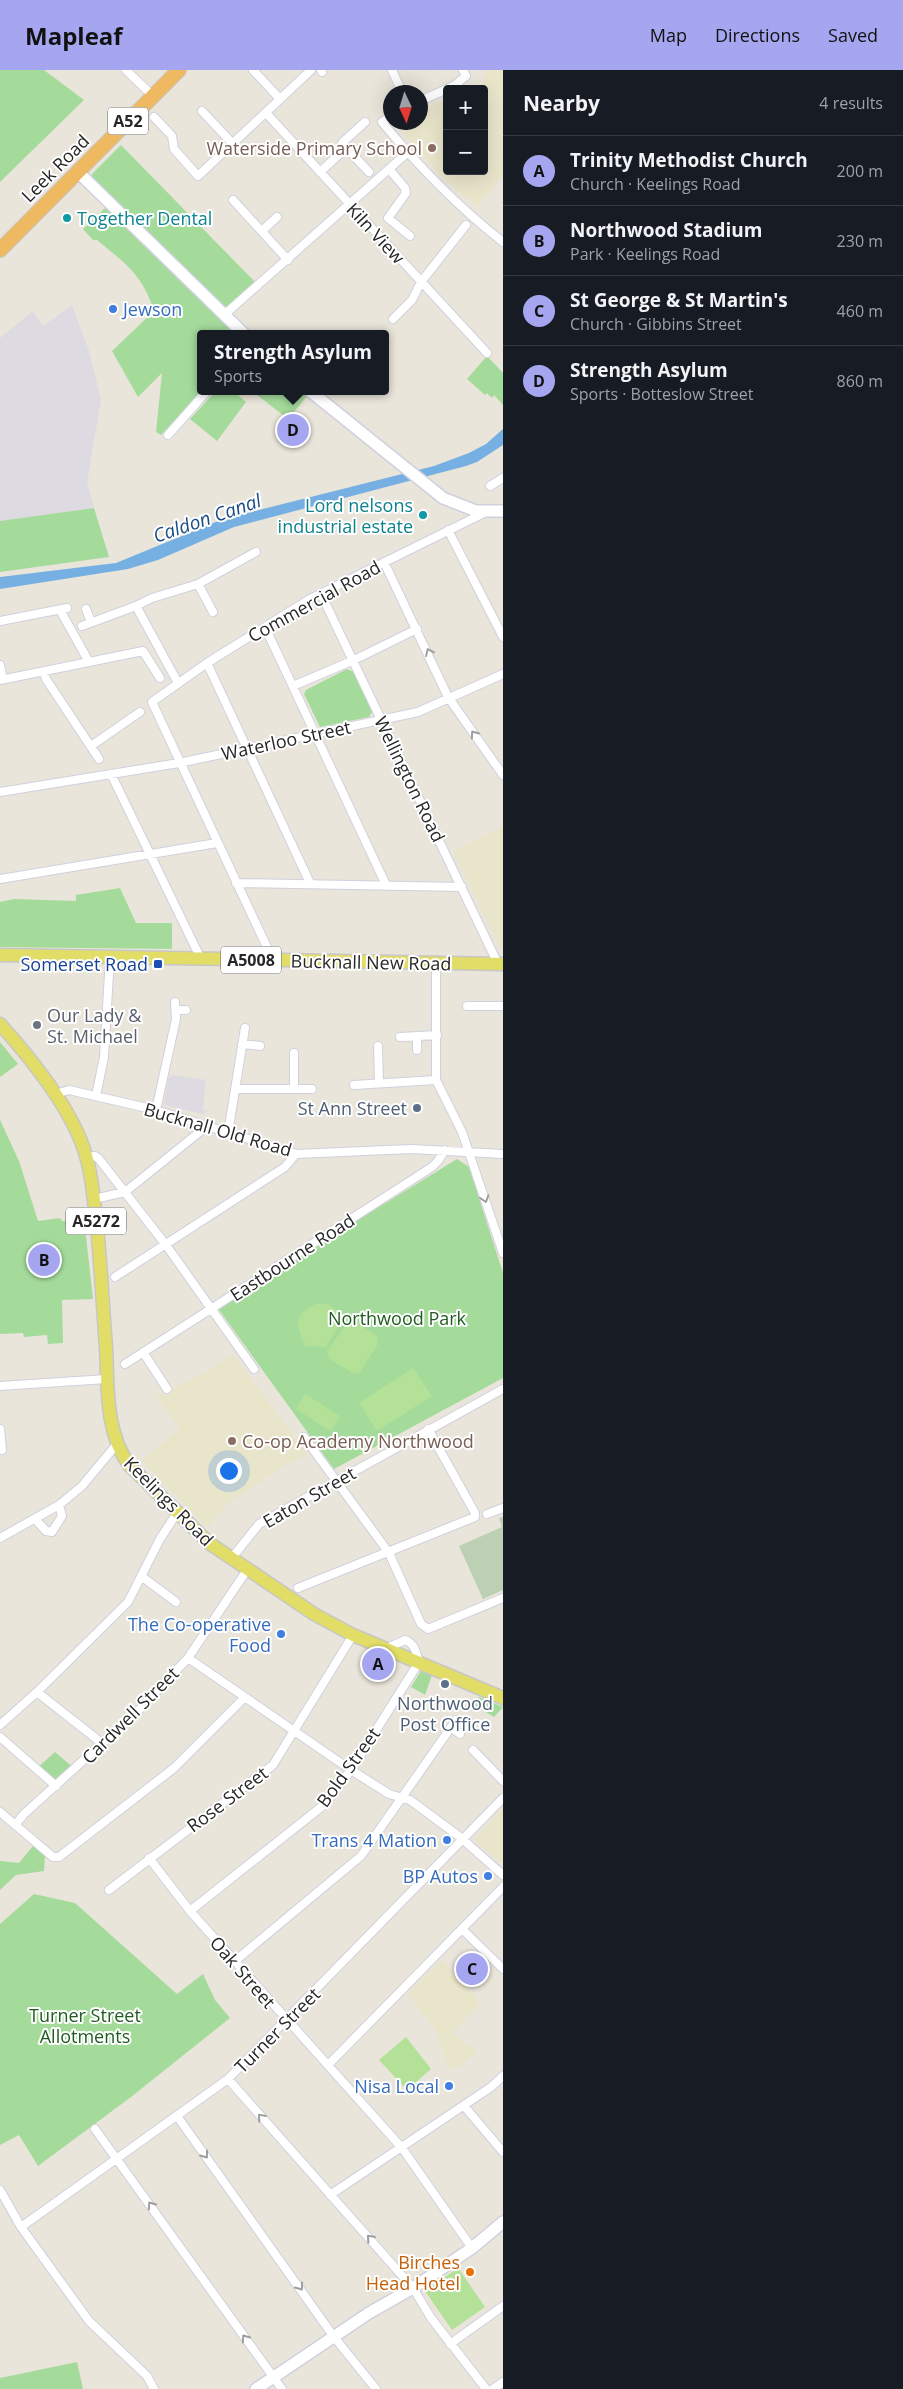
<!DOCTYPE html>
<meta charset="utf-8">
<style>
body{margin:0;font-family:"Open Sans",sans-serif;background:#20242c;color:#f1f3f6}
.controls{position:absolute;right:15px;top:15px;display:grid;overflow:hidden;border-radius:5px;box-shadow:0 5px 20px #0002}
.controls button{width:45px;height:45px;display:grid;place-items:center;padding:0;border:0;border-bottom:1px solid #363941;background:#171b24;color:#f1f3f6;font:25px sans-serif}
.compass{position:absolute;left:383px;top:15px;width:45px;height:45px;border-radius:50%;background:#171b24;box-shadow:0 5px 20px #0002;rotate:176deg}
.you{position:absolute;left:228px;top:1400px;width:18px;height:18px;margin:-12px;border:4px solid #fff;border-radius:50%;background:#1a73e8;box-shadow:0 0 0 8px #1a73e833}
.badge{display:grid;place-items:center;width:32px;height:32px;border-radius:50%;background:#a6a6f0;color:#111;font-size:16px;font-weight:700}
.pin{position:absolute;translate:-50% -50%;border:2px solid #fff;box-shadow:0 1px 5px #0006}
.popup{position:absolute;left:197px;top:260px;width:192px;height:65px;box-sizing:border-box;display:grid;place-content:center;border-radius:5px;background:#171b24;filter:drop-shadow(0 1px 4px #0005);font-size:16px;white-space:nowrap;color:#9ea1a6}
.popup b{font-size:19px;color:#f1f3f6}
.popup::after{content:'';position:absolute;left:50%;top:100%;margin-left:-10px;border:10px solid transparent;border-top-color:#171b24}
.list{margin:0;padding:0;list-style:none}
h2{display:flex;justify-content:space-between;align-items:center;height:65px;margin:0;padding:0 20px;font-size:21px}
h2 small{font-size:16px;font-weight:400;color:#9ea1a6}
.list li{display:grid;grid-template-columns:32px 1fr auto;gap:15px;align-items:center;box-sizing:border-box;height:70px;padding:0 20px;border-top:1px solid #363941}
.list b{display:block;font-size:19px;white-space:nowrap}
.list p{margin:0;font-size:16px;white-space:nowrap;color:#9ea1a6}
.list em{font-size:16px;font-style:normal;color:#9ea1a6}
.map{position:relative;flex:none;width:503px;height:2319px;overflow:hidden}
header{display:flex;align-items:center;gap:30px;box-sizing:border-box;height:70px;padding:0 25px;background:#a6a6f0;color:#111}
header strong{font-size:24px}
nav{display:flex;gap:28px;margin-inline-start:auto;font-size:18px}
main{display:flex}
aside{flex:1;background:#171b24}
.map>svg:first-child{display:block}
.industrial{fill:#dedae1}
.education{fill:#e9e5cb}
.green{fill:#a4db9b}
.cemetery{fill:#bcd1b3}
.pitch{fill:#b3e198}
.water{fill:#76b0e2}
.lines{fill:none;stroke-linecap:round;stroke-linejoin:round}
.street-casing{stroke:#d0d0df;stroke-width:10}
.secondary-casing{stroke:#d0d0df;stroke-width:14}
.primary-casing{stroke:#c7c7c7;stroke-width:15}
.highway-casing{stroke:#c7c7c7;stroke-width:16}
.street{stroke:#fff;stroke-width:8}
.secondary{stroke:#fff;stroke-width:11}
.primary{stroke:#e2dd66;stroke-width:12}
.highway{stroke:#eeb960;stroke-width:14}
.oneway{stroke:#9e9e9e}
.education-dot{fill:#8d6e63;stroke:#fff;stroke-width:2}
.culture-dot{fill:#0f9aa8;stroke:#fff;stroke-width:2}
.shop-dot{fill:#3f7fe0;stroke:#fff;stroke-width:2}
.transit-dot{fill:#1a4fb4;stroke:#fff;stroke-width:2}
.worship-dot{fill:#6b7280;stroke:#fff;stroke-width:2}
.service-dot{fill:#5c6f8a;stroke:#fff;stroke-width:2}
.food-dot{fill:#e8710a;stroke:#fff;stroke-width:2}
.labels{text-anchor:middle;dominant-baseline:central;stroke-width:4;stroke-linejoin:round;paint-order:stroke}
.shield{fill:#fff;stroke:#686868;stroke-width:1}
.shield-label{font-size:16px;font-weight:bold;fill:#272727}
.education-label{font-size:18px;fill:#785e54;stroke:#fff;text-anchor:end}
.street-label{font-size:18px;fill:#272727;stroke:#fff}
.culture-label{font-size:18px;fill:#0d838f;stroke:#fff;text-anchor:start}
.shop-label{font-size:18px;fill:#366cbe;stroke:#fff;text-anchor:end}
.transit-label{font-size:18px;fill:#164399;stroke:#fff;text-anchor:end}
.worship-label{font-size:18px;fill:#5b616d;stroke:#fff;text-anchor:start}
.service-label{font-size:18px;fill:#4e5e75;stroke:#fff;text-anchor:end}
.park-label{font-size:18px;fill:#205c20;stroke:#fff}
.food-label{font-size:18px;fill:#c56008;stroke:#fff;text-anchor:end}
.water-label{font-size:19px;font-style:italic;fill:#194d89;stroke:#fff}
</style>
<header>
<strong>Mapleaf</strong>
<nav><a>Map</a><a>Directions</a><a>Saved</a></nav>
</header>
<main>
<div class="map">
<svg width="503" height="2319" viewBox="0 0 503 2319">
<rect width="100%" height="100%" fill="#e9e5da"/>
<path class="industrial" d="M72 235 89 281 101 330 87 413 94 438 0 451V268L33 241 43 256Z
M172 1005 206 1010 203 1040 208 1041 203 1044 164 1035 168 1009Z"/>
<path class="education" d="M486 0H503V105L478 137 442 108 396 55 397 53 420 52 421 40 447 29V101H484V19H470L485 12 483 5Z
M503 756V883L453 781Z
M233 1285 308 1384 282 1397 228 1434 207 1457 142 1391 180 1358 156 1327 200 1305Z
M503 1738V1795L474 1770Z
M442 1890 480 1932 453 1964 477 1980 462 1996 450 2000 435 1959 407 1924Z"/>
<path class="green" d="M0 0H44L84 30 0 112Z
M121 75 255 212 228 237H225L92 107V104Z
M105 138 235 264H200L201 321 161 365 156 362 162 303 138 327 112 281 154 241C142 204 126 194 97 170H93L83 159Z
M487 286 503 303V335L494 325 492 328 487 323 485 325 467 309Z
M216 321H233L246 332 217 371 190 349Z
M252 321H301L307 326 294 342 284 346Z
M94 438 109 487 0 502V451Z
M347 599 354 602 372 642 369 647 320 657 304 624 306 620Z
M120 818 136 853H172V879L0 877V832L14 829 76 831V825Z
M0 972 18 994 0 1007Z
M0 1050 19 1091 38 1151 60 1148 62 1151 84 1149 93 1229 62 1230 63 1273 48 1274 47 1265 24 1267 23 1263 0 1264Z
M457 1089 469 1097 503 1203V1308L334 1399 217 1237Z
M421 1601 432 1605 425 1625 411 1617Z
M479 1627 503 1637 494 1647 474 1635Z
M55 1682 75 1699 56 1716 36 1699Z
M33 1776 45 1786 44 1801 16 1805 0 1820V1791L19 1793Z
M34 1824 75 1833 177 1924 203 1904 215 1930 230 1948 131 2027 38 2096 19 2065 0 2075V1854Z
M77 2292 83 2319H0V2308Z"/>
<path class="cemetery" d="M503 1447V1520L483 1529 459 1476 502 1457 499 1448Z"/>
<path class="pitch" d="M316 1234H326L339 1241 342 1250 326 1277 305 1276C296 1253 292 1246 316 1234Z
M350 1249 377 1266 378 1274 360 1302 354 1304 329 1289 327 1281Z
M413 1298 432 1326 377 1361 359 1333Z
M305 1324 340 1346 331 1361 296 1339Z
M406 1967 431 1999 407 2020 379 1990Z
M458 2198 485 2237 452 2260 425 2221Z"/>
<path class="water" d="M503 359V375L477 392 466 396 234 457 158 490 128 499 0 519V507L116 493 223 449 434 396 469 383 486 374Z"/>
<g class="lines">
<g class="street-casing">
<path id="street" d="M126 0 153 26
M253 0 280 29
M321 0 322 2
M392 0 402 22
M447 19 455 15 466 6 463 0
M420 31 447 19
M202 41 233 74
M266 43 487 283
M154 47 172 66 174 79 198 106 311 0
M390 47 382 52C419 97 457 136 503 172
M365 52 342 73 369 102
M389 99 405 118 406 123 388 148 410 166
M320 102 346 78
M233 130 288 190
M262 161 277 147
M224 245 407 83
M393 249 412 230 421 212 466 155
M168 365 207 321
M490 416 503 408
M448 460 503 567
M384 492 448 627 503 705
M198 514 213 542
M321 524 498 894
M136 536 178 613
M86 539 91 552
M60 540 89 592
M0 551 67 538
M82 556 136 536 152 528 198 514 256 482
M265 557 386 815
M207 593 310 813
M0 595 3 609
M44 602 46 609 99 689
M0 610 143 581 160 608
M293 616 354 590 417 559
M91 676 140 642
M111 704 201 889
M0 722 179 693 418 642 503 604
M0 809 217 773
M236 813 462 817
M273 890 152 632 207 593 310 529 486 442
M436 893V1010L462 1062 503 1183
M467 936H503
M176 940H186
M417 966V980
M400 967 437 965
M242 974 260 976
M378 976 379 1013
M354 1015 436 1010
M235 1019H312
M294 1019V983
M55 1024 69 1020 156 1040 296 1084 411 1079 503 1084
M96 1026 104 987 110 887
M156 1040 176 949 175 932
M228 1063 245 958
M87 1087 95 1086 99 1089 166 1175 254 1299
M94 1129 125 1122 207 1056
M115 1207 285 1097 296 1084
M143 1282 167 1319
M125 1294 432 1097 438 1091 445 1080
M0 1316 107 1309
M0 1359 2 1380
M304 1367 389 1483 421 1554 428 1559 503 1528
M487 1444 503 1438
M35 1449 46 1461 52 1462 62 1446 59 1435
M0 1468 59 1435 82 1416 117 1374
M231 1489 259 1454 503 1319
M141 1506 176 1532
M298 1518 475 1447V1443L428 1359
M188 1588 351 1700 389 1724 410 1730 460 1767 503 1805
M37 1622 103 1674
M0 1655 37 1622 128 1532 160 1469 177 1443
M451 1657 460 1664
M0 1667 56 1716
M473 1680 503 1711
M0 1742 53 1787H59L174 1698 244 1628
M16 1754 24 1744 140 1639 188 1588 247 1500
M149 1788 190 1841 402 2078 472 2178
M109 1820 273 1695 353 1565
M190 1841 325 1734 351 1700 419 1592C416 1583 415 1573 405 1570L385 1579
M462 1859 503 1899
M235 1891 361 1786 456 1650
M328 1995 503 1817
M228 2009 413 2218 431 2248 486 2319
M464 2036 503 2082
M177 2046 334 2267 376 2319
M95 2059 282 2319
M0 2120 21 2157 89 2251 147 2306 154 2319
M330 2125 491 2017 503 2006
M21 2157 228 2009 503 1728
M450 2274 503 2236
M493 2319 503 2312"/>
</g>
<g class="secondary-casing">
<path id="secondary" d="M77 101 244 264
M310 321 443 428 476 441H503
M256 2319 369 2243 413 2218 472 2178 503 2152"/>
</g>
<g class="primary-casing">
<path id="primary" d="M0 885 503 894
M0 954C31 988 74 1042 86 1086 93 1109 94 1134 97 1157 101 1197 103 1238 106 1278 108 1318 105 1361 129 1395L209 1473 314 1544 353 1565 503 1628"/>
</g>
<g class="highway-casing">
<path id="highway" d="M0 180 179 0"/>
</g>
<use href="#street" class="street"/>
<use href="#secondary" class="secondary"/>
<use href="#primary" class="primary"/>
<use href="#highway" class="highway"/>
</g>
<defs><path id="oneway-chevron" d="M-2-3.5L2.5 0L-2 3.5" fill="none" stroke-width="1.6" stroke-linecap="round" stroke-linejoin="round" transform="scale(1.25)"/></defs>
<g class="oneway">
<use href="#oneway-chevron" transform="translate(429 582) rotate(-115)"/>
<use href="#oneway-chevron" transform="translate(474 664) rotate(-125)"/>
<use href="#oneway-chevron" transform="translate(485 1129) rotate(72)"/>
<use href="#oneway-chevron" transform="translate(261 2047) rotate(-131)"/>
<use href="#oneway-chevron" transform="translate(205 2085) rotate(54)"/>
<use href="#oneway-chevron" transform="translate(151 2135) rotate(-125)"/>
<use href="#oneway-chevron" transform="translate(370 2168) rotate(-131)"/>
<use href="#oneway-chevron" transform="translate(300 2217) rotate(54)"/>
<use href="#oneway-chevron" transform="translate(245 2268) rotate(-125)"/>
</g>
<g class="education-dot">
<circle cx="432" cy="78" r="5"/>
<circle cx="232" cy="1371" r="5"/>
</g>
<g class="culture-dot">
<circle cx="67" cy="148" r="5"/>
<circle cx="423" cy="445" r="5"/>
</g>
<g class="shop-dot">
<circle cx="113" cy="239" r="5"/>
<circle cx="281" cy="1564" r="5"/>
<circle cx="447" cy="1770" r="5"/>
<circle cx="488" cy="1806" r="5"/>
<circle cx="449" cy="2016" r="5"/>
</g>
<rect class="transit-dot" x="153" y="889" width="10" height="10" rx="2.5"/>
<circle class="worship-dot" cx="37" cy="955" r="5"/>
<g class="service-dot">
<circle cx="417" cy="1038" r="5"/>
<circle cx="445" cy="1614" r="5"/>
</g>
<circle class="food-dot" cx="470" cy="2202" r="5"/>
<g class="labels">
<g class="shield">
<rect x="108" y="37.5" width="40" height="27" rx="4"/>
<rect x="221" y="876.5" width="60" height="27" rx="4"/>
<rect x="66" y="1137.5" width="60" height="27" rx="4"/>
</g>
<g class="shield-label">
<text x="128" y="51">A52</text>
<text x="251" y="890">A5008</text>
<text x="96" y="1151">A5272</text>
</g>
<g class="education-label">
<text x="422" y="78">Waterside Primary School</text>
<text x="242" y="1371" text-anchor="start">Co-op Academy Northwood</text>
</g>
<g class="street-label">
<text transform="translate(55 98) rotate(-45)">Leek Road</text>
<text transform="translate(376 163) rotate(47)">Kiln View</text>
<text transform="translate(314 531) rotate(-29)">Commercial Road</text>
<text transform="translate(286 670) rotate(-12)">Waterloo Street</text>
<text transform="translate(410 709) rotate(64)">Wellington Road</text>
<text transform="translate(371 892) rotate(1)">Bucknall New Road</text>
<text transform="translate(218 1059) rotate(16)">Bucknall Old Road</text>
<text transform="translate(292 1187) rotate(-33)">Eastbourne Road</text>
<text transform="translate(309 1427) rotate(-30)">Eaton Street</text>
<text transform="translate(169 1431) rotate(45)">Keelings Road</text>
<text transform="translate(130 1645) rotate(-45)">Cardwell Street</text>
<text transform="translate(348 1697) rotate(-54)">Bold Street</text>
<text transform="translate(227 1729) rotate(-37)">Rose Street</text>
<text transform="translate(243 1902) rotate(49)">Oak Street</text>
<text transform="translate(277 1960) rotate(-45)">Turner Street</text>
</g>
<g class="culture-label">
<text x="77" y="148">Together Dental</text>
<text x="413" y="435" text-anchor="end">Lord nelsons<tspan x="413" dy="21">industrial estate</tspan></text>
</g>
<g class="shop-label">
<text x="123" y="239" text-anchor="start">Jewson</text>
<text x="271" y="1554">The Co-operative<tspan x="271" dy="21">Food</tspan></text>
<text x="437" y="1770">Trans 4 Mation</text>
<text x="478" y="1806">BP Autos</text>
<text x="439" y="2016">Nisa Local</text>
</g>
<g class="transit-label">
<text x="148" y="894">Somerset Road</text>
</g>
<g class="worship-label">
<text x="47" y="945">Our Lady &amp;<tspan x="47" dy="21">St. Michael</tspan></text>
</g>
<g class="service-label">
<text x="407" y="1038">St Ann Street</text>
<text x="445" y="1633" text-anchor="middle">Northwood<tspan x="445" dy="21">Post Office</tspan></text>
</g>
<g class="park-label">
<text x="397" y="1248">Northwood Park</text>
<text x="85" y="1945">Turner Street<tspan x="85" dy="21">Allotments</tspan></text>
</g>
<g class="food-label">
<text x="460" y="2192">Birches<tspan x="460" dy="21">Head Hotel</tspan></text>
</g>
<g class="water-label">
<text transform="translate(207 448) rotate(-19)">Caldon Canal</text>
</g>
</g>
</svg>
<div class="controls">
<button>+</button>
<button>−</button>
</div>
<svg class="compass" viewBox="-18 -18 36 36"><path d="M0-13l5 13h-10z" fill="#e53935"/><path d="M0 13l5-13h-10z" fill="#9ea1a6"/></svg>
<div class="you"></div>
<div class="pin badge" style="left:378px;top:1594px">A</div>
<div class="pin badge" style="left:44px;top:1190px">B</div>
<div class="pin badge" style="left:472px;top:1899px">C</div>
<div class="pin badge" style="left:293px;top:360px">D</div>
<div class="popup"><b>Strength Asylum</b>Sports</div>
</div>
<aside>
<h2>Nearby<small>4 results</small></h2>
<ul class="list">
<li><span class="badge">A</span><div><b>Trinity Methodist Church</b><p>Church · Keelings Road</p></div><em>200 m</em></li>
<li><span class="badge">B</span><div><b>Northwood Stadium</b><p>Park · Keelings Road</p></div><em>230 m</em></li>
<li><span class="badge">C</span><div><b>St George &amp; St Martin's</b><p>Church · Gibbins Street</p></div><em>460 m</em></li>
<li><span class="badge">D</span><div><b>Strength Asylum</b><p>Sports · Botteslow Street</p></div><em>860 m</em></li>
</ul>
</aside>
</main>
